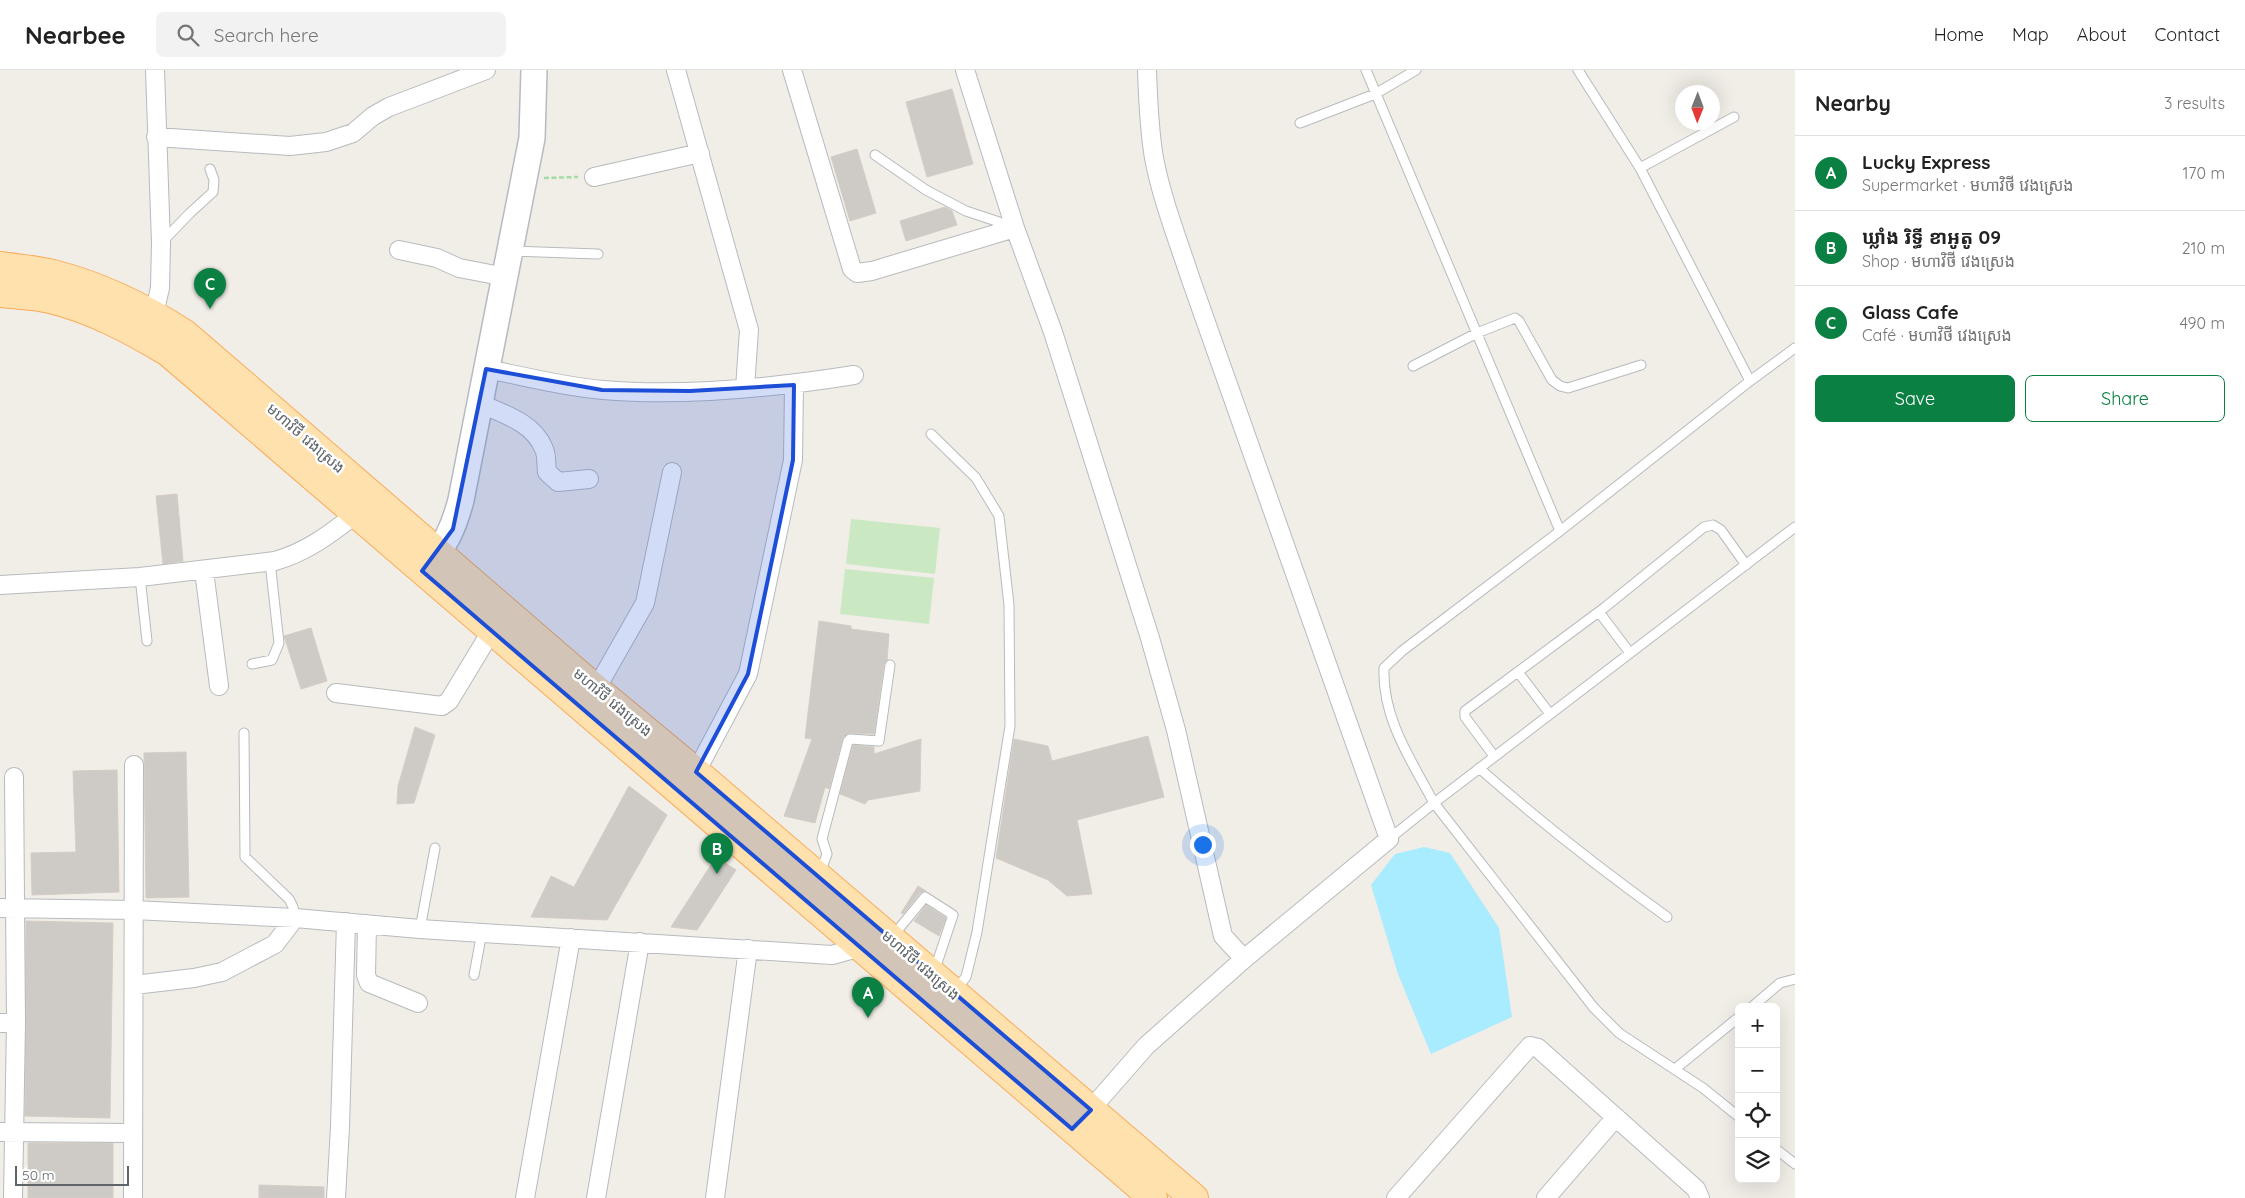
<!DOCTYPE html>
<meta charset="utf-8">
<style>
body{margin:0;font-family:Quicksand,"Noto Sans Khmer",sans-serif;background:#f2f2f2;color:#222}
.controls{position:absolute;right:15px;bottom:15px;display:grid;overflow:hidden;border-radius:8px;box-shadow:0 5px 20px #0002}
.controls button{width:45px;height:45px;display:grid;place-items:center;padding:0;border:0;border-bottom:1px solid #e0e0e0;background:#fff;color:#222;font:25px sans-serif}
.compass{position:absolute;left:1675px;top:15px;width:45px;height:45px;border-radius:50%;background:#fff;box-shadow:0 5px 20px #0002;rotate:181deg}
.scale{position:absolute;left:15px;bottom:12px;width:114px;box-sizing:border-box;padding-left:5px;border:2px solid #5e6468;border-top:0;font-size:14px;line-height:18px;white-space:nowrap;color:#5e6468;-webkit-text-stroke:4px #fff;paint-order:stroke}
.you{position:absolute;left:1202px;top:774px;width:18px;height:18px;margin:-12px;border:4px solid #fff;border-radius:50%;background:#1a73e8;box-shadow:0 0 0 8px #1a73e833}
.badge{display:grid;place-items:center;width:32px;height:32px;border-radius:50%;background:#0b8043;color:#fff;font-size:16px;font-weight:700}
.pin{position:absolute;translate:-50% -41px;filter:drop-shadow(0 1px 2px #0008)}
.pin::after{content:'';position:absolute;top:26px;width:18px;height:15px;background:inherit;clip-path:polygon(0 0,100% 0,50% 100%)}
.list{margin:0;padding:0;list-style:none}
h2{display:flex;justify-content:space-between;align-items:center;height:65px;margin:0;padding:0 20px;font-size:21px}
h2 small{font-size:16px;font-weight:400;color:#767676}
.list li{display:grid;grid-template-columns:32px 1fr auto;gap:15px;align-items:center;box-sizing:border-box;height:75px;padding:0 20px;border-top:1px solid #e0e0e0}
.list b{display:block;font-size:19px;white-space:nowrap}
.list p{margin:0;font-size:16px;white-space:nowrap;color:#767676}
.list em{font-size:16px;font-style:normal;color:#767676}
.actions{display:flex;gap:10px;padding:15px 20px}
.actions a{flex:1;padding:11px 0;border:1px solid #0b8043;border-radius:8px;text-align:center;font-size:18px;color:#0b8043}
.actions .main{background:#0b8043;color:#fff}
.icon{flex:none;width:28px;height:28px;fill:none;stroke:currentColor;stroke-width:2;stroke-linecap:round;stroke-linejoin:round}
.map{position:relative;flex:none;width:1795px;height:1128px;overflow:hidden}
header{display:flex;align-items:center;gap:30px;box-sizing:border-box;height:70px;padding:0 25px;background:#fff;border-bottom:1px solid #e0e0e0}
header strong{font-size:24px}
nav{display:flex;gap:28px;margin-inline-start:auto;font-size:18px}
.search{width:350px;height:45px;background:#f2f2f2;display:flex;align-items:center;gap:12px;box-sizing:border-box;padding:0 18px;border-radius:8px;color:#767676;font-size:19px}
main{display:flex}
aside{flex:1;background:#fff}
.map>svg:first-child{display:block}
.green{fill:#cae9c2}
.water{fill:#a9ebff}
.building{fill:#cecac6;stroke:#d6cdc4}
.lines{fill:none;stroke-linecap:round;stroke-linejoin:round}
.lane-casing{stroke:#b7bbbe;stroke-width:11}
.street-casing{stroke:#b7bbbe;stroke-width:20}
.secondary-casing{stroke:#b5bbbf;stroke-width:28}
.primary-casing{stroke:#f9ab57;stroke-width:30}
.path{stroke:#a4dca8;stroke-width:2.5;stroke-dasharray:5 2.5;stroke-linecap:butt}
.lane{stroke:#fff;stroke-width:9}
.street{stroke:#fff;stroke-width:18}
.secondary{stroke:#fff;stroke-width:25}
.primary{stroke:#ffe1ae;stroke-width:28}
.marked{fill:#1d4ed8;fill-opacity:0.2;stroke:#1d4ed8;stroke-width:4;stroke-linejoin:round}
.labels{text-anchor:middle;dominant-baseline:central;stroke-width:5;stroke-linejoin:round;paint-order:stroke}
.street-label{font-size:15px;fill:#5e6468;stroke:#fff}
</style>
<header>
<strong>Nearbee</strong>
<div class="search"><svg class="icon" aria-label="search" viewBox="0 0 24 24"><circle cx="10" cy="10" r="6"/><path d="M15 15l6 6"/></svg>Search here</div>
<nav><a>Home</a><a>Map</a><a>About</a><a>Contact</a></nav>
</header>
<main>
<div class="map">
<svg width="1795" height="1128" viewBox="0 0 1795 1128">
<rect width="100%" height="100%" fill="#f1ede7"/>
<path class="green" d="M851 449 940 458 935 504 846 494Z
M845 499 934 508 929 554 840 544Z"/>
<path class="water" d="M1424 777 1450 783 1499 858 1512 947 1431 984 1398 904 1371 815 1395 784Z"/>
<path class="building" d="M952 19 973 94 927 107 906 32Z
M857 79 876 143 850 151 831 87Z
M945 137 952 141 957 155 906 171 900 151Z
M177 424 183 491 163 494 156 426Z
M819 551 851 556V559L889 564 887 590 884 594 874 664 850 663 843 667 829 719 825 717 815 753 784 746 812 669 805 668Z
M311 558 327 611 301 619 284 566Z
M415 657 435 665 414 733 397 734 398 716Z
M1148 666 1164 727 1077 750 1092 824 1067 826 1048 810 996 788 1014 669 1048 676 1052 691Z
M921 669 920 721 868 730 865 734 840 724 853 675 874 677V684Z
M186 682 189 827 146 828 144 683Z
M117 700 119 822 32 825 31 783 76 782 73 701Z
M629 716 667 745 607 850 531 847 551 806 574 817Z
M716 787 736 800 697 860 671 857Z
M918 816 926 821 920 823 903 844 901 843Z
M926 835 946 848 939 866 914 851Z
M26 851 113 853 110 1048 25 1046Z
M28 1073H113V1128H28Z
M259 1115 324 1117V1128H259Z"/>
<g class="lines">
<g class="lane-casing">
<path id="lane" d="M1366 0 1560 461
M1578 0 1640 98 1750 311 1560 461 1402 581 1384 598C1382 648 1411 690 1434 733L1795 457
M1300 53 1375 24 1416 0
M875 85 926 120 966 141 1011 156
M1640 98 1734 47
M161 173 190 143 213 122 214 110 210 99
M511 181 598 184
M1413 296 1477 263 1515 248 1519 251 1552 310 1560 316 1568 318 1641 295
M1750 311 1795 278
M931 364 976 408 999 446 1009 535 1010 656 977 862 966 907 955 920
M140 507 147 571
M1599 542 1630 583
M252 594 272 590 279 573 270 492
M1518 602 1550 644
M244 663 245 787 289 829 293 837 295 848
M1494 686 1465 647V641L1604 538 1704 457 1713 455 1721 460 1746 495
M1479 698C1539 751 1602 800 1667 847
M1389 769 1434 733 1594 938 1619 963 1703 1018 1739 1047
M820 803 827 784 822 769 848 671 850 669 879 671 890 595
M420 859 435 778
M892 867 925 827 953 845 934 902
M474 905 482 862
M1752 937 1780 913 1795 909
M1675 999 1739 947
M1776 1079 1795 1094"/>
</g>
<g class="street-casing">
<path id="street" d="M676 0 749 260 745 318
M792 0 852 199 857 203 872 201 1015 158
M965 0 1015 158 1053 262 1150 568 1176 660 1223 866 1244 889
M156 67 290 76 326 72 353 63 373 46 389 37 486 0
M594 107 700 83
M399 180 437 188 459 198 506 207
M154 244 160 218 161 173 155 0
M486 299C524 306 564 317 603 320 685 327 772 318 854 305
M481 334C504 344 534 353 544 379 547 385 546 395 547 402L558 412 589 409
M204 501 219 616
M0 515 140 507 275 491C307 482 330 464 356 444
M596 619 645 533 672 402
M336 623 442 636 449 631 492 560
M696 702 748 604 793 390 794 315
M0 838 134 840 295 848 420 859 832 885 861 877 866 871
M367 854 366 905 369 913 418 933
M134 915 194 908 222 902 275 874 295 848
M0 953H16
M1084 1047 1146 976 1244 889 1389 769 1191 210C1178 170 1162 130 1154 88 1149 59 1148 30 1147 0
M0 1062 133 1063
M13 1128 16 953 14 707
M133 1128 134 695
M336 1128 340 1057 346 852
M525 1128 571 868
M596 1128 640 872
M715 1128 748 879
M1396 1128 1530 976 1538 978 1696 1119 1700 1128
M1546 1128 1616 1047"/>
</g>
<g class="secondary-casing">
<path id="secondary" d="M425 498C445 477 454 457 461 430L532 68 534 0"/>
</g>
<g class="primary-casing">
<path id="primary" d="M0 196C17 198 36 200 53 204 100 216 145 238 185 264L596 619 696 702 1194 1128
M0 223C16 225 34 225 50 229 92 239 131 260 168 282L1153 1128"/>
</g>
<path class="path" d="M544 108 578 107"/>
<use href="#lane" class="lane"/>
<use href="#street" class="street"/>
<use href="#secondary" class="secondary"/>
<use href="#primary" class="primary"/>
</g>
<path class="marked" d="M486 299 602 320 690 321 794 315 793 390 748 604 696 702 1091 1040 1072 1059 422 501 453 459Z"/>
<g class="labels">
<g class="street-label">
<text transform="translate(306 368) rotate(41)">មហាវិថី វេងស្រេង</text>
<text transform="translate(613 632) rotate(40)">មហាវិថី វេងស្រេង</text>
<text transform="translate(921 895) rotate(41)">មហាវិថី វេងស្រេង</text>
</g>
</g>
</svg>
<div class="controls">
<button>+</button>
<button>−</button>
<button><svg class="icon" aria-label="locate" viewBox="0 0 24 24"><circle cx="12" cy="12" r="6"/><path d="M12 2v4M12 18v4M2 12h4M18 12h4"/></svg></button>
<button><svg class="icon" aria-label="layers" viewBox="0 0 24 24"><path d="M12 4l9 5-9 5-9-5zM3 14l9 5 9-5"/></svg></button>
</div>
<svg class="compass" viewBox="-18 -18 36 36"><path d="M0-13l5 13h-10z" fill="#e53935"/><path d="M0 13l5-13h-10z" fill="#767676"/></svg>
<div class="scale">50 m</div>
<div class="you"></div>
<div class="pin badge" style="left:868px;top:948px">A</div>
<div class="pin badge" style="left:717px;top:804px">B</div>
<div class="pin badge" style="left:210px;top:239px">C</div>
</div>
<aside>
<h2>Nearby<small>3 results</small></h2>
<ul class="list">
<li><span class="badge">A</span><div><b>Lucky Express</b><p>Supermarket · មហាវិថី វេងស្រេង</p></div><em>170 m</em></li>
<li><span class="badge">B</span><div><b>ឃ្លាំង រិទ្ធី ខាអូតូ 09</b><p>Shop · មហាវិថី វេងស្រេង</p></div><em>210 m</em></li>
<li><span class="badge">C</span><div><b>Glass Cafe</b><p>Café · មហាវិថី វេងស្រេង</p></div><em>490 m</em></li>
</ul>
<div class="actions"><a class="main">Save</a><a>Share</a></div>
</aside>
</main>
